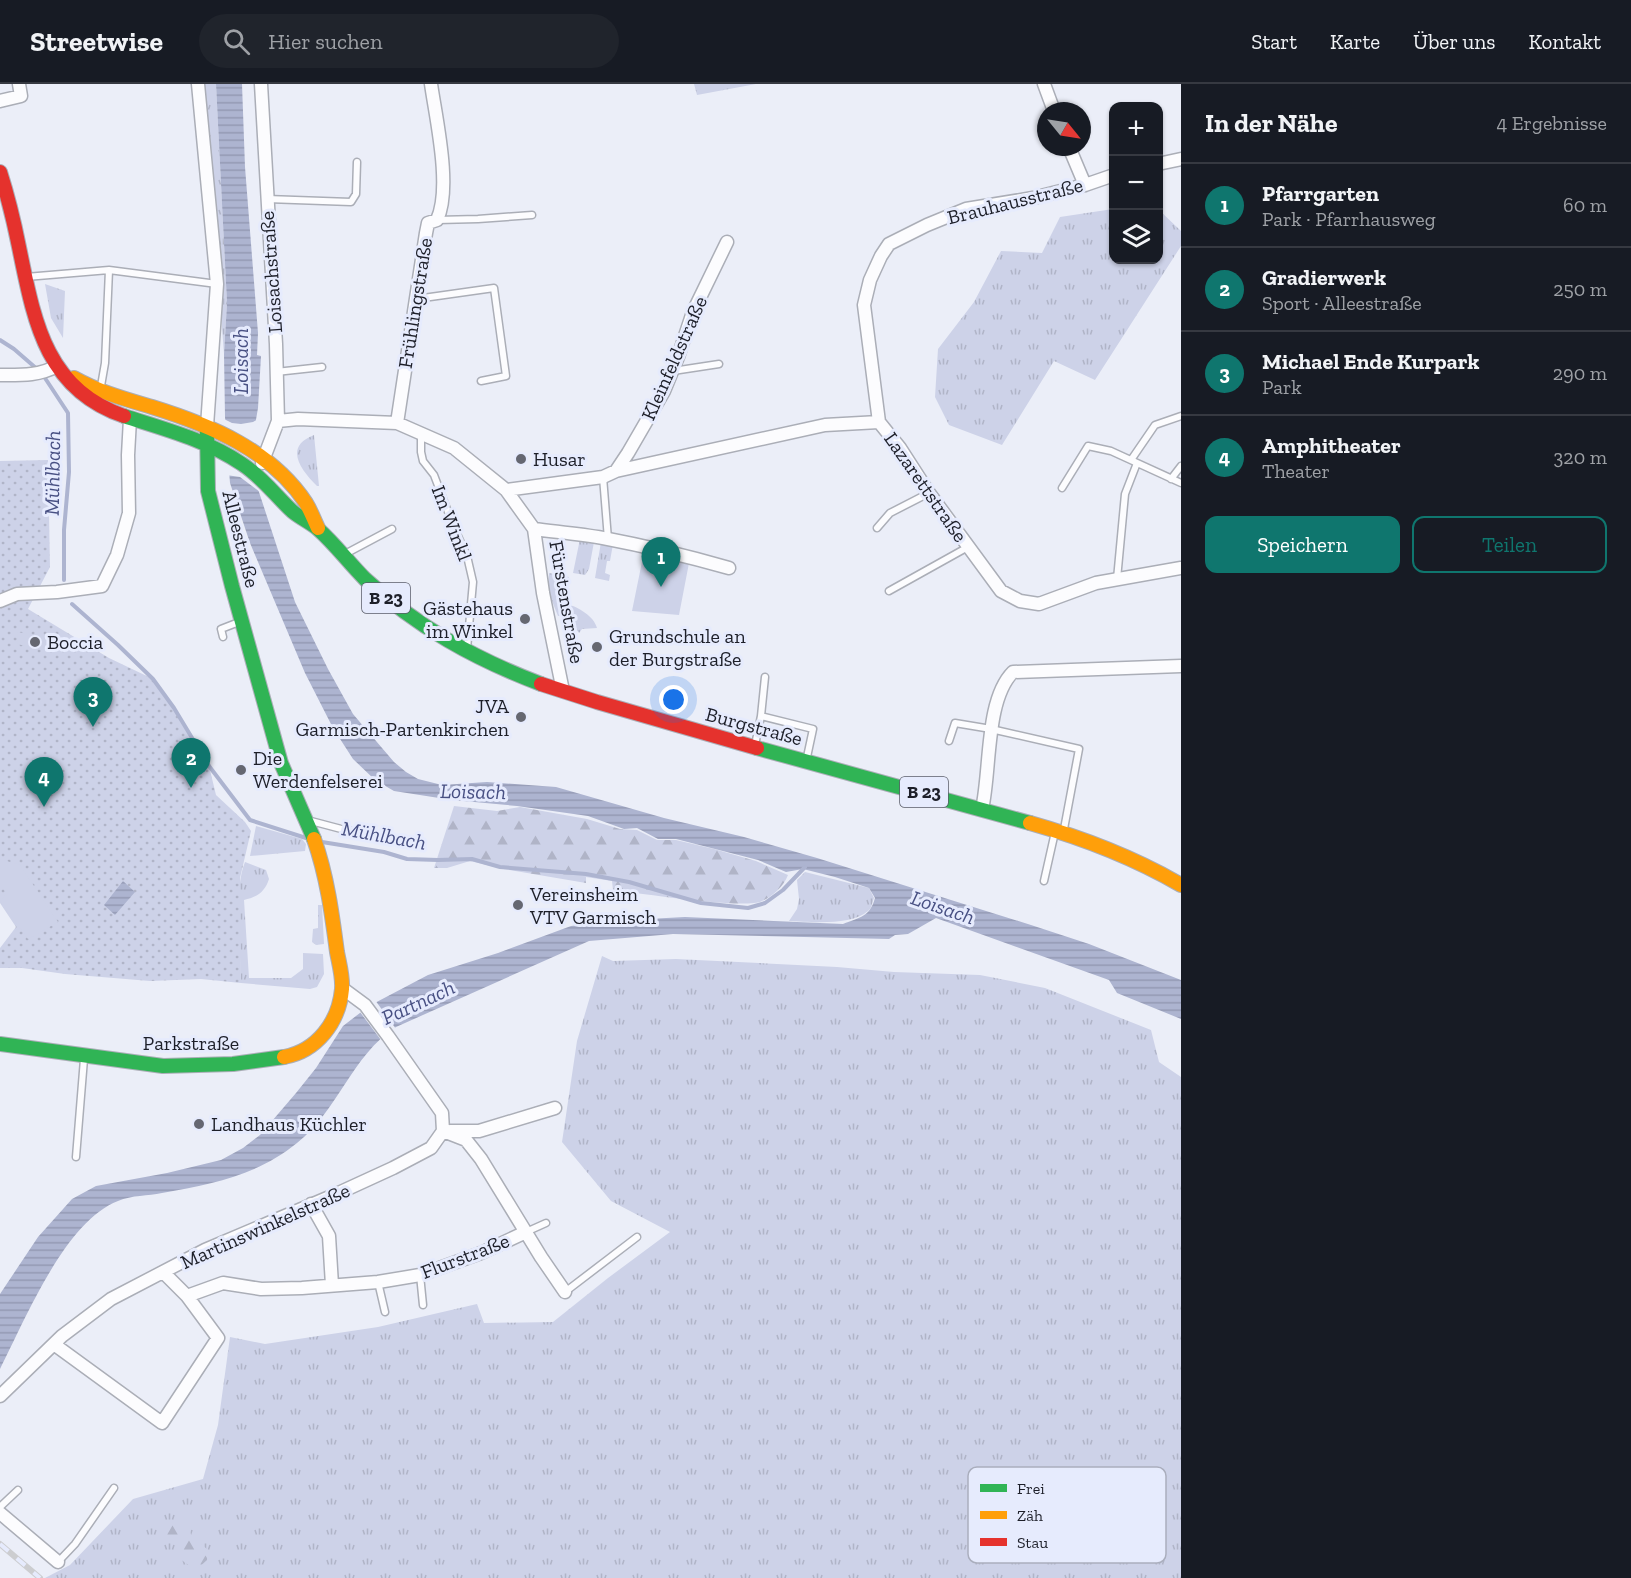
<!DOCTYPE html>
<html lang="de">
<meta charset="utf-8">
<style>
body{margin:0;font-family:"Zilla Slab",serif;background:#20242c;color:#f1f3f6}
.controls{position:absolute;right:18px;top:18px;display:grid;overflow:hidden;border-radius:12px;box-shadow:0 2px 4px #0004}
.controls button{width:54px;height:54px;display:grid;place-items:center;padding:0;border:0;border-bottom:2px solid #363941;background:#171b24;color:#f1f3f6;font:30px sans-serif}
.compass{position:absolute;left:1037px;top:18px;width:54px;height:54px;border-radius:50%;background:#171b24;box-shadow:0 2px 4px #0004;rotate:120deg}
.you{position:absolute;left:674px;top:616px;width:21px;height:21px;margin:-15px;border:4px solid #fff;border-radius:50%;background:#1a73e8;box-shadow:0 0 0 9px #1a73e833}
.badge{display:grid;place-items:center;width:39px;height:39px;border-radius:50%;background:#0f766e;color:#fff;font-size:20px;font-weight:700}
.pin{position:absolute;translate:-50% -50px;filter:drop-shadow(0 2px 3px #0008)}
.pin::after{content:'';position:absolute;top:32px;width:21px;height:18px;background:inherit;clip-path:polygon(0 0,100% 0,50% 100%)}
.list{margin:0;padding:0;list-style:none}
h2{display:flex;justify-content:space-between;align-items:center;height:78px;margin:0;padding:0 24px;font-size:26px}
h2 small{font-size:20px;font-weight:400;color:#9ea1a6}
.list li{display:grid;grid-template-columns:39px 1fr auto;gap:18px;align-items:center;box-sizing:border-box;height:84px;padding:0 24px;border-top:2px solid #363941}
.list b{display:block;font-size:22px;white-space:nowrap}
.list p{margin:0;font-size:20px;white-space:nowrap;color:#9ea1a6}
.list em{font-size:20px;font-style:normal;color:#9ea1a6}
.actions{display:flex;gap:12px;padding:18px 24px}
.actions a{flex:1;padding:14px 0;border:2px solid #0f766e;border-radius:12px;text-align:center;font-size:21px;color:#0f766e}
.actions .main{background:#0f766e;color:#fff}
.icon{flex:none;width:33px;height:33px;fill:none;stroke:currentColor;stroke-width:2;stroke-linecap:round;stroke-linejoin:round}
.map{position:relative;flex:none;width:1181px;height:1494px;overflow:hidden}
header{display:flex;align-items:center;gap:36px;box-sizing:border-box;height:84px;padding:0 30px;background:#171b24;border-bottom:2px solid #363941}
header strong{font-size:28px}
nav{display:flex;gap:33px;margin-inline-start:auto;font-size:21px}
.search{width:420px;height:54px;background:#20242c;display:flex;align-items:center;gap:15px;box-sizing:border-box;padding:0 21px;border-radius:33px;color:#9ea1a6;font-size:22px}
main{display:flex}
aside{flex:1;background:#171b24}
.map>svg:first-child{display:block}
.grass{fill:url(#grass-tufts)}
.forest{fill:url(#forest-firs)}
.park{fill:url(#park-dots)}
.garden{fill:#cdd2e8}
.water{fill:url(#water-rules)}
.pier{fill:#ebeef8}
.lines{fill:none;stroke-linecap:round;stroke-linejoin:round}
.stream{stroke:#adb4d0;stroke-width:4}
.lane-casing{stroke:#abaeb7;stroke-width:9}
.street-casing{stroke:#abaeb7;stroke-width:15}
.fast-casing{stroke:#abaeb7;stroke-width:16}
.slow-casing{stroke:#abaeb7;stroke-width:16}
.jam-casing{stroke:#abaeb7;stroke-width:16}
.lane{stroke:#fcfcfe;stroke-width:6}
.street{stroke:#fcfcfe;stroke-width:12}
.fast{stroke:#30b455;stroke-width:14}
.slow{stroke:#ff9f0a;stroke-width:14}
.jam{stroke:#e5322d;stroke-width:14}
.rail-casing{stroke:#cccdd0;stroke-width:6}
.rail{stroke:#e6ebfd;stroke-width:4;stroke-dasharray:11;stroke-linecap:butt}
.poi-dot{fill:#656771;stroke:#e6ebfd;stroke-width:2}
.labels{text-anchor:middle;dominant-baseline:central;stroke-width:6;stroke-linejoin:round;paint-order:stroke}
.shield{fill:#e6ebfd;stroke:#595c69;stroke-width:1.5}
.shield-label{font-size:18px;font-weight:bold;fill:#1d1f29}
.street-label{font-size:20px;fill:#1d1f29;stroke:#e6ebfd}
.poi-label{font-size:20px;fill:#1d1f29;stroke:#e6ebfd;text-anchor:start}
.water-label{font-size:21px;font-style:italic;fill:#485083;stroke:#e6ebfd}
.key{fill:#e6ebfd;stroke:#aaaebd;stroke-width:1.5}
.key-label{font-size:16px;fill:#1d1f29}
</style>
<header>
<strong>Streetwise</strong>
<div class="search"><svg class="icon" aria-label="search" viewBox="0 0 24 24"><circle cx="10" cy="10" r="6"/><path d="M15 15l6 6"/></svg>Hier suchen</div>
<nav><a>Start</a><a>Karte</a><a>Über uns</a><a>Kontakt</a></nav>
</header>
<main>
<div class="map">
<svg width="1181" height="1494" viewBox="0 0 1181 1494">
<defs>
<pattern id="grass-tufts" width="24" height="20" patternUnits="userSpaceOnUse" patternTransform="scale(1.5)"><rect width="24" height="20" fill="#cdd2e8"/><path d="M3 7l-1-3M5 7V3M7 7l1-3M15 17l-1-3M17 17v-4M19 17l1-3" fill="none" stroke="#b0b4c7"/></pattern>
<pattern id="forest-firs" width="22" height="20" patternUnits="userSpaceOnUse" patternTransform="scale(1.5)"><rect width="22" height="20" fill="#cdd2e8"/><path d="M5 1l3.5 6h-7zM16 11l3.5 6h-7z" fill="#b0b4c7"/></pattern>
<pattern id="park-dots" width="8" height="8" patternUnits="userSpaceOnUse" patternTransform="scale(1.5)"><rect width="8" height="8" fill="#cdd2e8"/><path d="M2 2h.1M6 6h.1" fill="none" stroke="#b0b4c7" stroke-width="1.8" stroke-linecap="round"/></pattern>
<pattern id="water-rules" width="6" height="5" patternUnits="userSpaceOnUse" patternTransform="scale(1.5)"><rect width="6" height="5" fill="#adb4d0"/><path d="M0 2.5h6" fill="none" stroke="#949ab3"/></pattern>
</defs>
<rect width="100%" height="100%" fill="#ebeef8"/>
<path class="grass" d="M204 0H216L227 219 224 270Z
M694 0H756L697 11Z
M1113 125 1114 176H1158L1159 126 1181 147V162L1095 296 1054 277 1002 361 949 341 935 313 938 265 974 218 1001 167 1042 169 1060 133Z
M45 200 65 207 63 254 51 234Z
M314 351 319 402H317C301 386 283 363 314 351Z
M580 455 594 458 589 485 585 491 573 489Z
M601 458 613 460 610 477H607L605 489 610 491 609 497 595 494Z
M549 489 569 493 567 520C578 523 594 532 597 544L582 545 579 549 565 531 558 532 548 507Z
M256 742 302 755 306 760 305 767 250 772Z
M245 778 266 786 269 795C265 808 257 813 244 816L249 894H291L303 885V869L323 870 324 890 317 903 310 905 241 899C241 866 233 807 245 778Z
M805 788 869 804 874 814C872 819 872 824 868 827 852 842 810 838 789 837L797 825 799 815 797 796Z
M318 821H322L324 860 316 861 312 858 313 845 318 844Z
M602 872 613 877 676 875 837 883 894 888 980 891 1045 904 1151 946 1159 978 1181 993V1494H45L70 1481 133 1415 203 1395 218 1341 230 1253 265 1260 378 1243 477 1220 484 1239 553 1238 608 1194 670 1148 611 1117 562 1058 577 957Z"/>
<path class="forest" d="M454 722 497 727 520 723 587 735 620 745 637 746 657 756H676L714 765 756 777 788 791C784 802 773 812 762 817 744 826 640 809 613 806L612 797 586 793V799L504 785 470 777 447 784H434Z
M167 1439H189L191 1451 208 1466 207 1476 196 1486 177 1473V1461L160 1450Z"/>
<path class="park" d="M48 376 50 483 28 525 109 574 153 595 174 624 209 682 216 711 245 738 251 747 240 794 241 899 201 895 150 897 65 890 22 884H0V864L16 843 0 819V377Z"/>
<path class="garden" d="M644 468 689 479 679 531 632 527Z
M18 548 53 556 51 568 17 560Z
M0 775 20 781 58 838 28 855 0 818V816L7 810 2 803 0 804Z"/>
<path class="water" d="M216 0H242L245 83 258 249 257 271 261 272 258 324 252 359 258 405 295 518 328 585 353 630 394 678 406 688 418 695 442 701 487 698 556 703 664 734 744 753 817 774 1031 841 1089 860 1181 896V935L1117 909 1109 896 936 834 908 850 895 851 889 855 673 850 589 857 396 943C352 971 338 1027 297 1059 256 1092 212 1100 162 1109 148 1112 132 1111 118 1117 65 1137 25 1236 0 1285V1210L38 1153 72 1115 96 1102 167 1089 221 1076 243 1064 260 1051 296 1009 316 984 343 942 369 922 428 891 498 869 571 842 610 837 685 833 843 840C860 833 870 833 875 814L869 804 835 793 803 785 786 788 758 776 676 755H658L637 744 624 745 588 732 517 722 452 716 394 707 375 696 353 675 333 644 305 589 250 459 230 399 225 333 224 270 227 219Z
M123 797 135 808 115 831 104 821Z"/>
<path class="pier" d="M222 334 232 339 241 340 253 338 260 334 255 359V381L264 411 240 393 226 391Z
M375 916 396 945 381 956 360 928Z"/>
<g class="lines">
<path class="stream" d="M0 256 14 265 37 285
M43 291 68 329 69 388 64 446V496
M72 520 118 561 153 595 174 624 209 682 250 736 306 754
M322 758 384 768 407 775 438 776 472 775 500 783 586 790 629 798 701 819 748 824 765 819 783 806 805 783"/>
<g class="lane-casing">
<path id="lane" d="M267 115 351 118 356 110 357 78
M437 136 478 135 532 131
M26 193 109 186 217 200
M416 215 494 204 506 292 481 297
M673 287 719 280
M276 288 322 283
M101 302 105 279 109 186
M421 350V368L423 377 434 391 453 441 467 472 473 498 467 565
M1131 376 1155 341 1181 332
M603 393 608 455
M1171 395 1181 382
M1062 404 1088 362 1111 367 1181 399
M877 444 890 429 929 409
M345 470 392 445
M1117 495 1125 410 1137 379
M889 507 968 463
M223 553 221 545 239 538
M761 632 813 645 807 673
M949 657 955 639 991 645 1079 665 1064 745
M755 661 761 632 765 593
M311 737 345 746 381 752
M1044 797 1055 748
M76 1073 84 975
M526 1148 546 1139
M420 1191 423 1221
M378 1198 385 1228
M565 1208 637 1153
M0 1423 18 1406
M58 1478 75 1460 114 1404"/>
</g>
<g class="street-casing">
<path id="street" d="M198 0 217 200 207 342
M261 0 276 260 278 337 262 379
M1044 0 1054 27
M0 17 21 12 19 0
M1069 63 1085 101
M1158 80 1181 75
M0 291C20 291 39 292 57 282
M278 337 298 335 397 339 454 364 506 406 534 445 543 509 563 607
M879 338 864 221 870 196 881 172 889 160 927 141 966 125 1033 114 1085 101 1114 91
M879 338 900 364 929 409 1001 507 1020 517 1039 520 1096 499 1181 484
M397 339 426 149 428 139 437 136C452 104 436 35 431 0
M616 387 628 369 664 307 678 273 693 228 727 158
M506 406 603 393 616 387 825 341 879 338
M534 445C557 448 580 450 603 454 645 462 687 472 729 484
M0 517 17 510 57 508 102 502 117 471 129 429 128 371 130 335
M982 725C991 686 985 616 1013 588L1181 582
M342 904 365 921 388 952 442 1029 443 1047
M443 1047 466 1056 481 1075 541 1173 565 1208
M450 1047H479L555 1024
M311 1120 329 1152 332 1201
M163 1188 187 1212 223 1199 261 1205 302 1204 378 1198 420 1191 481 1169 526 1148
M55 1261 162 1339 218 1254 187 1212
M0 1312 62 1252 111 1215 205 1166 332 1112 393 1084 431 1064 443 1047
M0 1429 58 1478"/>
</g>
<g class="fast-casing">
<path id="fast" d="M124 332C164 345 207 356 242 380 262 393 275 411 292 427 300 434 310 438 318 445 335 460 349 479 365 495 417 543 475 575 541 600
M207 347 208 407 232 502 281 679 314 755
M757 664 1030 739
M0 960 163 982 233 980 284 973"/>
</g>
<g class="slow-casing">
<path id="slow" d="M74 294C99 308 125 315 152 323 210 341 271 366 306 419 311 427 314 436 318 444
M1030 739C1083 754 1133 773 1181 801
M284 973C317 967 339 938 342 905 343 893 339 879 337 868 332 830 327 792 314 755"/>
</g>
<g class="jam-casing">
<path id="jam" d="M0 88C8 113 14 138 19 163 34 236 45 305 124 332
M541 600 597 618 757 664"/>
</g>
<use href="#lane" class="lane"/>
<use href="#street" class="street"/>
<use href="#fast" class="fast"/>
<use href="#slow" class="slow"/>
<use href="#jam" class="jam"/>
<g class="rail-casing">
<path id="rail" d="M0 1460 40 1494"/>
</g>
<use href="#rail" class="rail"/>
</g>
<g class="poi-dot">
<circle cx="521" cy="375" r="6"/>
<circle cx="525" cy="535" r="6"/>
<circle cx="35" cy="558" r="6"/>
<circle cx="597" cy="563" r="6"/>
<circle cx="521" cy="633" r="6"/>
<circle cx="241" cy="686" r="6"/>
<circle cx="518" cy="821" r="6"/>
<circle cx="199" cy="1040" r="6"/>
</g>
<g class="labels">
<g class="shield">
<rect x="362" y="499" width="48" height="30" rx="4.5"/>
<rect x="900" y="693" width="48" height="30" rx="4.5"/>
</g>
<g class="shield-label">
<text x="386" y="514">B 23</text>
<text x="924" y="708">B 23</text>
</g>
<g class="street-label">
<text transform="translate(1015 117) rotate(-14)">Brauhausstraße</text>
<text transform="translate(271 188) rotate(-94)">Loisachstraße</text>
<text transform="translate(415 219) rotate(-81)">Frühlingstraße</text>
<text transform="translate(674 274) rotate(-66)">Kleinfeldstraße</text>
<text transform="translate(926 403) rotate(55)">Lazarettstraße</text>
<text transform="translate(452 439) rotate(69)">Im Winkl</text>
<text transform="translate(241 455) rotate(76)">Alleestraße</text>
<text transform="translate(567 518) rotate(80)">Fürstenstraße</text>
<text transform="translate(754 642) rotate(15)">Burgstraße</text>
<text x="191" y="959">Parkstraße</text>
<text transform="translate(265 1142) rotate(-24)">Martinswinkelstraße</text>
<text transform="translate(465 1172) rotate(-21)">Flurstraße</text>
</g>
<g class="poi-label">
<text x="533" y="375">Husar</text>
<text x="513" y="524" text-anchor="end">Gästehaus<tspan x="513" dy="23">im Winkel</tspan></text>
<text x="609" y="552">Grundschule an<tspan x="609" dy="23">der Burgstraße</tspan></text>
<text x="47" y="558">Boccia</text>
<text x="509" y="622" text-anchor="end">JVA<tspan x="509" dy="23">Garmisch-Partenkirchen</tspan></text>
<text x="253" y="674">Die<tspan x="253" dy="23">Werdenfelserei</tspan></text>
<text x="530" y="810">Vereinsheim<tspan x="530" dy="23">VTV Garmisch</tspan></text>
<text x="211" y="1040">Landhaus Küchler</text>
</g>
<g class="water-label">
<text transform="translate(240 277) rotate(-90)">Loisach</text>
<text transform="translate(52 389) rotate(-89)">Mühlbach</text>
<text transform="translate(473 707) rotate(1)">Loisach</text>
<text transform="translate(384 751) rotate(10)">Mühlbach</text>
<text transform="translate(943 823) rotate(19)">Loisach</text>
<text transform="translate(418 918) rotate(-25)">Partnach</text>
</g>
</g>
<rect x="968" y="1383" width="198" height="96" rx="9" class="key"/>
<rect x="980" y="1400" width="27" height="8" fill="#30b455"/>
<rect x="980" y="1427" width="27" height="8" fill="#ff9f0a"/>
<rect x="980" y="1454" width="27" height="8" fill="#e5322d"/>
<g class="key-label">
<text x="1017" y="1410">Frei</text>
<text x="1017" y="1437">Zäh</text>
<text x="1017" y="1464">Stau</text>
</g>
</svg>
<div class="controls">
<button>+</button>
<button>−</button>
<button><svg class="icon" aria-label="layers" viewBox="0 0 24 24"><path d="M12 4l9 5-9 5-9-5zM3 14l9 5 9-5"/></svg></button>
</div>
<svg class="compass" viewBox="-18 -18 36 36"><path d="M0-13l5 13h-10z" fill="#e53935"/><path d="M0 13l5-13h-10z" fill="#9ea1a6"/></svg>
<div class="you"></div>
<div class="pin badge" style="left:661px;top:503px">1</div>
<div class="pin badge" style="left:191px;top:704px">2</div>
<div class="pin badge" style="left:93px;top:643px">3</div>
<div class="pin badge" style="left:44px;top:723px">4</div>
</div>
<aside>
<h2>In der Nähe<small>4 Ergebnisse</small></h2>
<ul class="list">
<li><span class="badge">1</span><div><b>Pfarrgarten</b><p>Park · Pfarrhausweg</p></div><em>60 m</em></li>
<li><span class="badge">2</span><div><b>Gradierwerk</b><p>Sport · Alleestraße</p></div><em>250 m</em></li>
<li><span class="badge">3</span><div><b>Michael Ende Kurpark</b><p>Park</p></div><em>290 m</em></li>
<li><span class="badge">4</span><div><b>Amphitheater</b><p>Theater</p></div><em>320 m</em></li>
</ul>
<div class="actions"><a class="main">Speichern</a><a>Teilen</a></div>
</aside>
</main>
